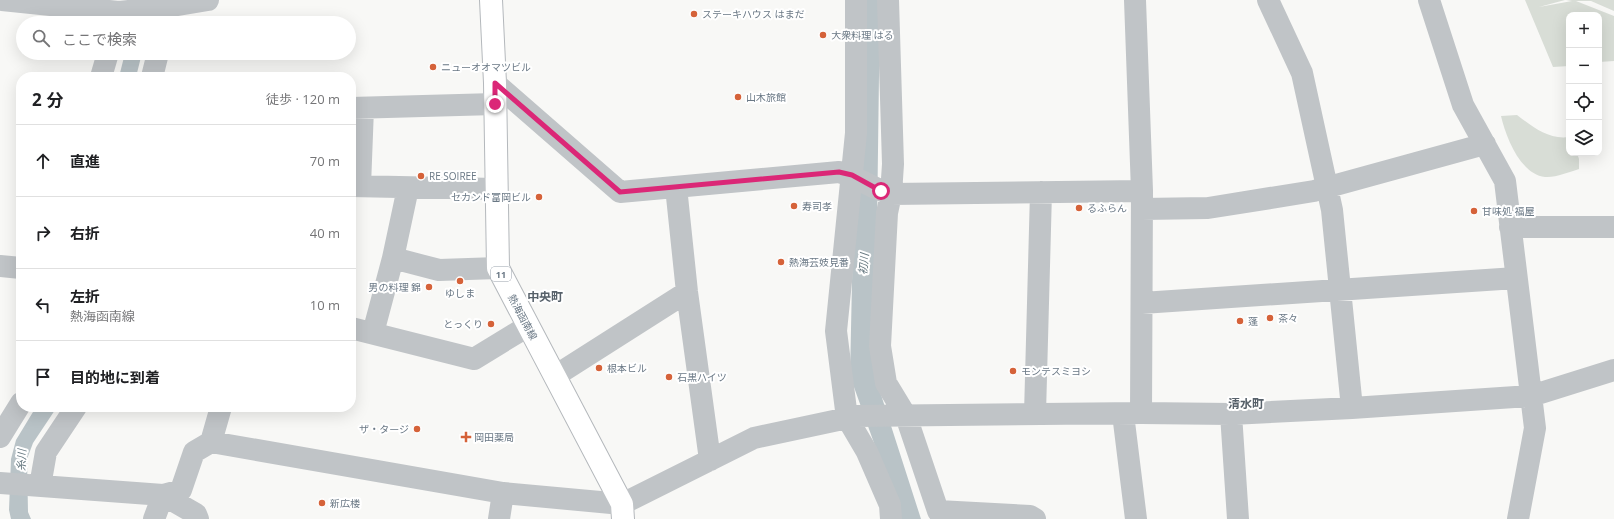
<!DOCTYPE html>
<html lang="ja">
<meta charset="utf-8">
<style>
body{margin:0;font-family:"Open Sans","Noto Sans JP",sans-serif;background:#f2f2f2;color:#202124}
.controls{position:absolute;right:12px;top:12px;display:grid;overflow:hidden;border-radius:8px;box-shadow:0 4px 16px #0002}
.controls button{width:36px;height:36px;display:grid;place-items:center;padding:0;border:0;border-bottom:1px solid #e0e0e0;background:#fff;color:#202124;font:20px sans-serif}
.stop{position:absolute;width:12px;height:12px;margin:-9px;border:3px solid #db2777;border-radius:50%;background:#fff}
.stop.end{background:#db2777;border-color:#fff;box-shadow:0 1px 4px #0008}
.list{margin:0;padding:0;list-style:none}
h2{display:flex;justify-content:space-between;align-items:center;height:52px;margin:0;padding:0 16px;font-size:17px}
h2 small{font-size:13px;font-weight:400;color:#757577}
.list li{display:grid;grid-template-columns:26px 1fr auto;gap:12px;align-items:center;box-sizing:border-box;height:72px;padding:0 16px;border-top:1px solid #e0e0e0}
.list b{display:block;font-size:15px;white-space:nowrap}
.list p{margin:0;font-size:13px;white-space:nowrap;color:#757577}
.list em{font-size:13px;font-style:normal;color:#757577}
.icon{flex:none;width:22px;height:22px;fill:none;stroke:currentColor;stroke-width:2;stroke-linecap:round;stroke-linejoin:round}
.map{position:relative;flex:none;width:1614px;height:519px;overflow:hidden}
.search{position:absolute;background:#fff;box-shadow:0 4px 16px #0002;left:16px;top:16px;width:340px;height:44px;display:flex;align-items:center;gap:10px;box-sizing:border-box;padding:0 14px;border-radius:22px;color:#757577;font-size:15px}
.panel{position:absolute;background:#fff;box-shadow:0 4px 16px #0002;left:16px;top:72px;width:340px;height:340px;border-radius:16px}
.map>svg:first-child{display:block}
.green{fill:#d8ddd6}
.water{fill:#b9c3c7}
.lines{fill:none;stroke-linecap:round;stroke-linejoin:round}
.major-casing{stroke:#b4b8bc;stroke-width:24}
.minor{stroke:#c0c4c7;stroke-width:22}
.major{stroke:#fff;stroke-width:22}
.route{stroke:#db2777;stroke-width:5}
.poi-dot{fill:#d56239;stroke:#fff;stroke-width:1.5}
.labels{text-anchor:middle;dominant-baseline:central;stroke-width:4;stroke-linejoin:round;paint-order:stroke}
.shield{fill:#fff;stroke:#97a0aa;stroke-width:1}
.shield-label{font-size:9px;font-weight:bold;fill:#6a7885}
.poi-label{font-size:10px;fill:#6a7885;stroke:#fff;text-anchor:start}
.street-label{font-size:10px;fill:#6a7885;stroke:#fff}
.water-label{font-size:11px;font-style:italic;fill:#667880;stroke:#fff}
.quarter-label{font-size:12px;font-weight:bold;fill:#57616a;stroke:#fff}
</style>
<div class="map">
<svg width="1614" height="519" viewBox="0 0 1614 519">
<rect width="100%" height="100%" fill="#f8f8f6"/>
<path class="green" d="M1525 0H1565L1539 7 1572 1 1566 0H1614V11L1591 1H1576L1614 16V61L1599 62V15H1569V66L1553 67Z
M1517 115C1533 127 1549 140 1569 137V153H1577L1579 159V169C1569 172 1555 178 1545 177 1520 174 1506 137 1501 116Z"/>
<path class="water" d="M858 0H880L875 376 921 519H897L898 510 850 376Z
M125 53H142L136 77H119Z
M36 407H57L33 443 27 459 28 512 31 519H11L9 510 11 459 16 440Z"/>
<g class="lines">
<g class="major-casing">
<path id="major" d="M491 0 495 83 498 268 622 504 623 519"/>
</g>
<path class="minor" d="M2 0 119 12 166 7 208 0
M856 0V133L836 331 847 418 867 452 890 505 891 519
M888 0 893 164 891 194 887 213 880 346 886 383 906 416 938 511 1030 516 1035 519
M1135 0 1142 191 1141 413
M1268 0 1302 73 1332 210 1352 408
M1429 0 1463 105 1505 181 1535 428 1518 519
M101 77 108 53
M152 77 158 53
M495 83 620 192 839 172C858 177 873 189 891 194L1142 191
M351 108 495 104
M351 186 496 189
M360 186 363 108
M676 187 687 292 710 460
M1142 209 1208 208 1314 191 1485 144
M1510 227H1614
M393 258 439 270 498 268
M0 266 21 268
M1142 303 1516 278
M351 328 474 359 528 326
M373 333 393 258 408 188
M555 376 687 292
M1035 414 1041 192
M1123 414 1136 519
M1231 414 1238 519
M0 437 21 403
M211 442 221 407
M0 483 163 495 181 490 194 452 211 442 503 493 622 504 754 438 857 416 1141 413 1231 414 1352 408 1531 396 1614 370
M40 486 46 452 76 407
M154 519 163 495 196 514 198 519
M499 519 503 493"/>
<use href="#major" class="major"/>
</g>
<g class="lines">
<path class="route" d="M495 104V83L620 192 839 172 852 175 881 191"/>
</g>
<g class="poi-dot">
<circle cx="694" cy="14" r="4"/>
<circle cx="823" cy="35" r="4"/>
<circle cx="433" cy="67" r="4"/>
<circle cx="738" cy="97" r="4"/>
<circle cx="421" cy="176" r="4"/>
<circle cx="539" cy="197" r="4"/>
<circle cx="794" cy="206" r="4"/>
<circle cx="1079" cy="208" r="4"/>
<circle cx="1474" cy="211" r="4"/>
<circle cx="781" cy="262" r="4"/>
<circle cx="460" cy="281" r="4"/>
<circle cx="429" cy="287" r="4"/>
<circle cx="1270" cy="318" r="4"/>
<circle cx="1240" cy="321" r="4"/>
<circle cx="491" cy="324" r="4"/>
<circle cx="599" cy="368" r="4"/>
<circle cx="1013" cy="371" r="4"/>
<circle cx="669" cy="377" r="4"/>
<circle cx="417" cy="429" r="4"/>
<path d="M464 431h4v4h4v4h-4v4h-4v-4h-4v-4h4z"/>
<circle cx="322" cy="503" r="4"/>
</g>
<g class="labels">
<rect class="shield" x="491" y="267" width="20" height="14" rx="3"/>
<g class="shield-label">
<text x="501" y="274">11</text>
</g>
<g class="poi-label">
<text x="702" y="14">ステーキハウス はまだ</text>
<text x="831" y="35">大衆料理 はる</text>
<text x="441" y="67">ニューオオマツビル</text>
<text x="746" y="97">山木旅館</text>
<text x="429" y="176">RE SOIREE</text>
<text x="531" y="197" text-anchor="end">セカンド富岡ビル</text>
<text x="802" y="206">寿司孝</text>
<text x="1087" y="208">るふらん</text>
<text x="1482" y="211">甘味処 福屋</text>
<text x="789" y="262">熱海芸妓見番</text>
<text x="421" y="287" text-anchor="end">男の料理 錦</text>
<text x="460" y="293" text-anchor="middle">ゆしま</text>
<text x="1278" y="318">茶々</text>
<text x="1248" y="321">蓬</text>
<text x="483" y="324" text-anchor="end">とっくり</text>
<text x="607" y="368">根本ビル</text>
<text x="1021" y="371">モンテスミヨシ</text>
<text x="677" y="377">石黒ハイツ</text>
<text x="409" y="429" text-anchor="end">ザ・タージ</text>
<text x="474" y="437">岡田薬局</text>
<text x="330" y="503">新広楼</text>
</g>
<g class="street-label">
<text transform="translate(523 317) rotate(62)">熱海函南線</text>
</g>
<g class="water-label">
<text transform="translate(863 264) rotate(-85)">初川</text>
<text transform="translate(21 460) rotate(-88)">糸川</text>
</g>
<g class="quarter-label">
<text x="545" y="296">中央町</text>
<text x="1246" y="403">清水町</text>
</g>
</g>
</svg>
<div class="controls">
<button>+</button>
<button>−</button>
<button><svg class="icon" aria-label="locate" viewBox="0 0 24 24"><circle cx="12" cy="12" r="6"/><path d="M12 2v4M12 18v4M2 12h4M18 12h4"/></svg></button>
<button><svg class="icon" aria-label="layers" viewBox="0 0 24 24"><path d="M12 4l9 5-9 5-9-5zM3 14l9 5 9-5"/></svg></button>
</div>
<div class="stop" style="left:881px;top:191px"></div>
<div class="stop end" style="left:495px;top:104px"></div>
<div class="search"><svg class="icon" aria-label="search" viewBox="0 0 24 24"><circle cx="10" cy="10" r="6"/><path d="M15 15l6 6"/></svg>ここで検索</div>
<section class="panel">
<h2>2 分<small>徒歩 · 120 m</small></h2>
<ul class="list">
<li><svg class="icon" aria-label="ahead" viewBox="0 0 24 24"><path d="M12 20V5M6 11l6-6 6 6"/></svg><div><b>直進</b></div><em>70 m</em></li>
<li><svg class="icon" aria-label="right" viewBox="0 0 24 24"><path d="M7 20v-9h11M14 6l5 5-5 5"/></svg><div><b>右折</b></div><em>40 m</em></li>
<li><svg class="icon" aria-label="left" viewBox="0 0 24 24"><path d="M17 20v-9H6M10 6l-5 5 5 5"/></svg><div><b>左折</b><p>熱海函南線</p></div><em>10 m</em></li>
<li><svg class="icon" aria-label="arrive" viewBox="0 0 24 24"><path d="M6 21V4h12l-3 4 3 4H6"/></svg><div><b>目的地に到着</b></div></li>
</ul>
</section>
</div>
